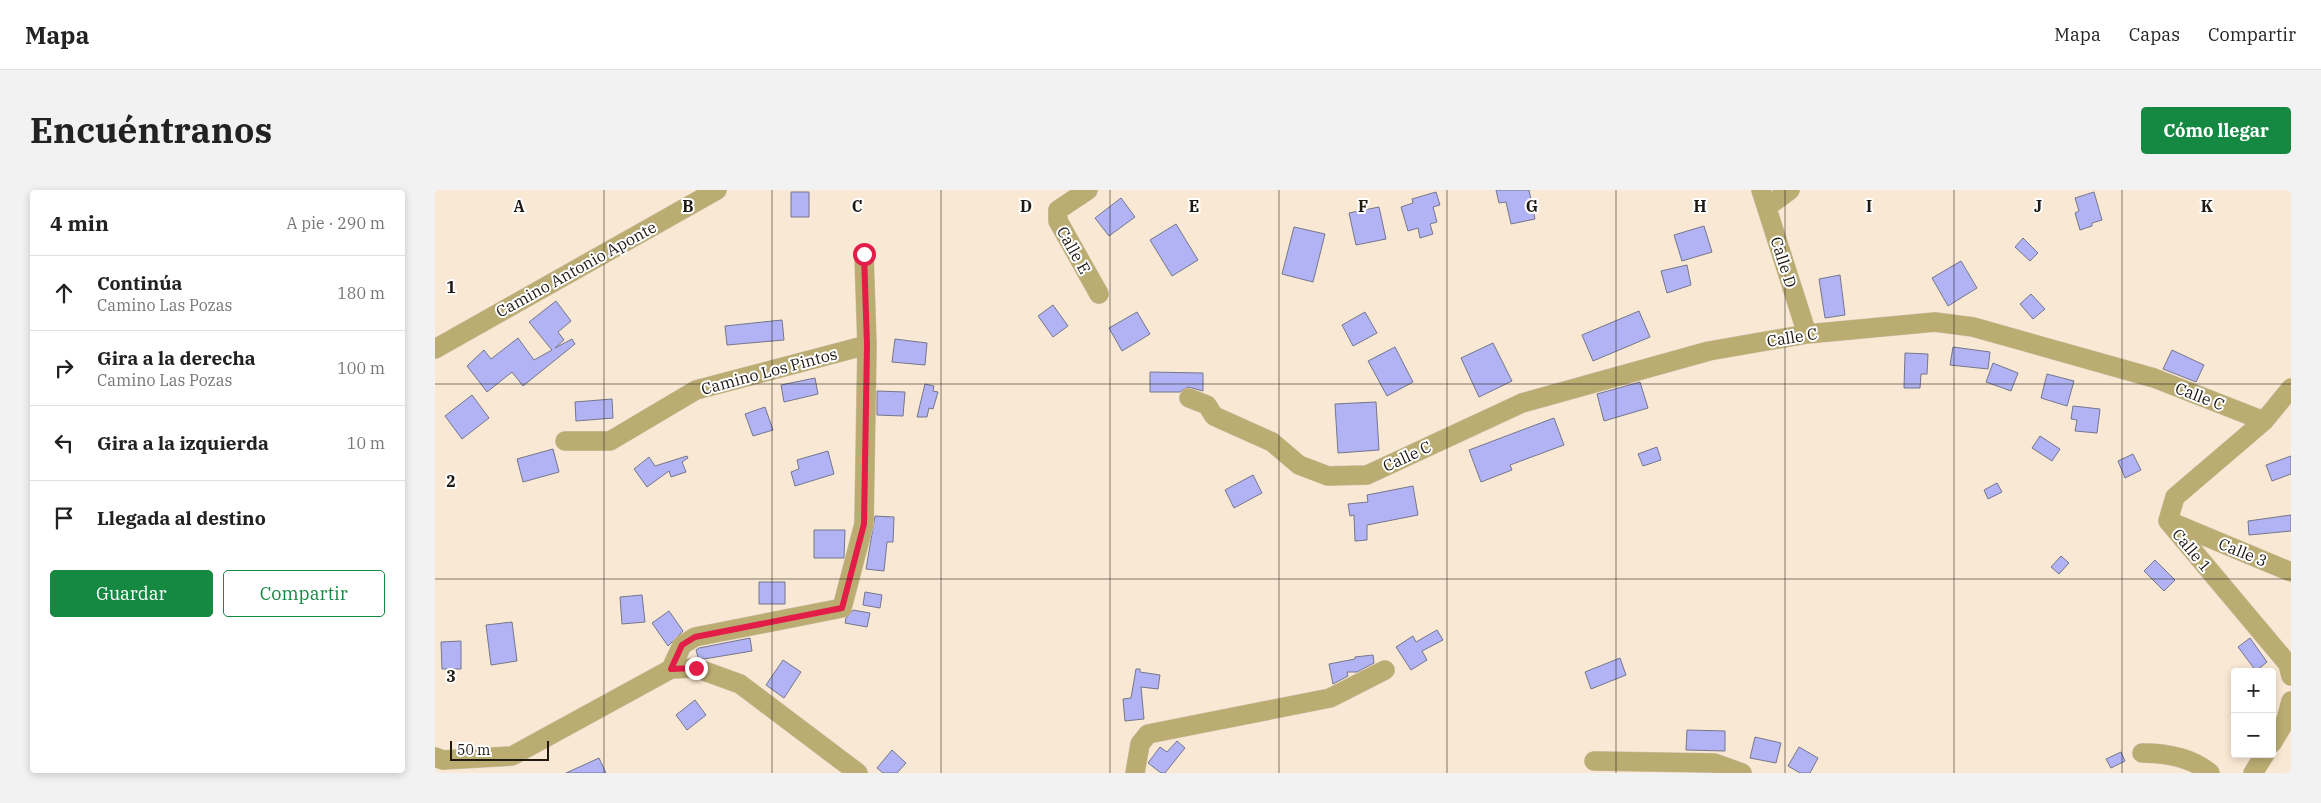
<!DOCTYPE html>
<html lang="es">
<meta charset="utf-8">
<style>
body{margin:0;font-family:"IBM Plex Serif",serif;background:#f2f2f2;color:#222}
.controls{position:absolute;right:15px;bottom:15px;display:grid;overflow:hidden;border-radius:5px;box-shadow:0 2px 8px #0003}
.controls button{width:45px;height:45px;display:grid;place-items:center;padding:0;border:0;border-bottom:1px solid #e0e0e0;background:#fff;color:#222;font:25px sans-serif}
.scale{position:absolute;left:15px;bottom:12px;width:99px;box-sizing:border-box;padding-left:5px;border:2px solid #1f1912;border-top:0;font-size:14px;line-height:18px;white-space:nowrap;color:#1f1912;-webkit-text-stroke:4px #fff;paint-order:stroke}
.stop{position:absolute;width:15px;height:15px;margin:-11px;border:4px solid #e11d48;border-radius:50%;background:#fff}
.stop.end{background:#e11d48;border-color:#fff;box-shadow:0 1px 5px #0008}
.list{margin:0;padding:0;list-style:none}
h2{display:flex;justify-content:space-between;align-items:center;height:65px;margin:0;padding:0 20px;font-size:21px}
h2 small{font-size:16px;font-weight:400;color:#767676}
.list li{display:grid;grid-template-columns:32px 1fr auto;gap:15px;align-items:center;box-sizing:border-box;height:75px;padding:0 20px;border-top:1px solid #e0e0e0}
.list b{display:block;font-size:19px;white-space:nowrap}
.list p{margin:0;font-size:16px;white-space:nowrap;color:#767676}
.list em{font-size:16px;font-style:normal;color:#767676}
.actions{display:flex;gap:10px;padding:15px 20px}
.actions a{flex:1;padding:11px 0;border:1px solid #158841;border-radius:5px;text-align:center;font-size:18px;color:#158841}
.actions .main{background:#158841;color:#fff}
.icon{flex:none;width:28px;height:28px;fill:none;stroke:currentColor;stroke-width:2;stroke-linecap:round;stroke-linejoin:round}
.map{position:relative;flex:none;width:1856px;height:583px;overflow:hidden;border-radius:5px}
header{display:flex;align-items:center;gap:30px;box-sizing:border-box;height:70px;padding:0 25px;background:#fff;border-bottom:1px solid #e0e0e0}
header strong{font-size:24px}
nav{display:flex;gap:28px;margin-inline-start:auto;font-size:18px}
.intro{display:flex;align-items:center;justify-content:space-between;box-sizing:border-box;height:120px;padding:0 30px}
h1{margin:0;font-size:35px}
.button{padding:12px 22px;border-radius:5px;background:#158841;color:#fff;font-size:18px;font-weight:700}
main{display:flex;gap:30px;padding:0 30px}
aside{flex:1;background:#fff;border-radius:5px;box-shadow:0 2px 8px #0003}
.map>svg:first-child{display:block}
.building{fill:#b1b3f4;stroke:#75768c}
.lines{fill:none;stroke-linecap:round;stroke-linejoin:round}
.minor-casing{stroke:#d2c3b0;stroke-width:20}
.minor{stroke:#bbac72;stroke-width:19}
.route{stroke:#e11d48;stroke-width:6}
.grid{fill:none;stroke:#1f1912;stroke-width:1;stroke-opacity:0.55}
.labels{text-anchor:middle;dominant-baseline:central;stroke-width:4;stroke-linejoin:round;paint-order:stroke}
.street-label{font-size:16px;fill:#1f1912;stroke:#fff}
.grid-label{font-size:16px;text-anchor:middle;font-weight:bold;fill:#1f1912;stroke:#fff;stroke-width:4;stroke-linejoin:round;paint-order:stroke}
</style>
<header>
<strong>Mapa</strong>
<nav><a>Mapa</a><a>Capas</a><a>Compartir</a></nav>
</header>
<div class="intro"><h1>Encuéntranos</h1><a class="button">Cómo llegar</a></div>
<main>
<aside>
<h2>4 min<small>A pie · 290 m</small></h2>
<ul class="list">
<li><svg class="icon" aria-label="ahead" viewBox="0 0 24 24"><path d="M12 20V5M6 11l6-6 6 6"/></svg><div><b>Continúa</b><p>Camino Las Pozas</p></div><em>180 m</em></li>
<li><svg class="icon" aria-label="right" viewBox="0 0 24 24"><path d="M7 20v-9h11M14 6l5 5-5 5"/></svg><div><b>Gira a la derecha</b><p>Camino Las Pozas</p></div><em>100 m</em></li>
<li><svg class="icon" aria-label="left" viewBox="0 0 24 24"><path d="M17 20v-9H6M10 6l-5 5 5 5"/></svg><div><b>Gira a la izquierda</b></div><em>10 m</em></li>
<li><svg class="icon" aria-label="arrive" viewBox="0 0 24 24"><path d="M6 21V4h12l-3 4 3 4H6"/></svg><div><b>Llegada al destino</b></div></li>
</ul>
<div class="actions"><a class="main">Guardar</a><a>Compartir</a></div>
</aside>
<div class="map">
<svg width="1856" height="583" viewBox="0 0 1856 583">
<rect width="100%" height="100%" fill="#f9e8d3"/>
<path class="building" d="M1061 0H1094L1100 29 1076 34 1071 12 1064 13Z
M356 2H374V27H356Z
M1001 2 1005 15 998 17 1002 32 995 34 998 44 985 48 983 38 973 41 966 17 978 13 977 9Z
M1659 2 1667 30 1657 33V36L1645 40 1640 23 1644 21 1640 8Z
M686 8 700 27 674 46 660 28Z
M944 17 951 49 921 55 914 23Z
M741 34 763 70 737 86 715 50Z
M1269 36 1277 62 1247 71 1239 45Z
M859 37 890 44 878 92 847 84Z
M1588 48 1603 63 1595 71 1580 57Z
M1526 71 1542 98 1513 116 1497 88Z
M1252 75 1256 95 1232 103 1226 81Z
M1405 85 1410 125 1390 128 1384 89Z
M1596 104 1610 119 1598 129 1585 114Z
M121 111 136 131 123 142 129 150 120 158 137 149 140 154 88 196 77 182 52 202 32 176 49 160 56 169 83 148 99 170 117 160 94 132Z
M618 115 633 136 618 147 603 126Z
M1204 121 1215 147 1158 171 1147 145Z
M702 122 715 144 687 161 674 138Z
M930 122 942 143 918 156 907 135Z
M347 130 349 150 292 155 290 136Z
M460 149 492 153 490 175 457 172Z
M1058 153 1077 191 1044 207 1026 168Z
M960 157 978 192 952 206 933 171Z
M1518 157 1555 162 1553 179 1515 175Z
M1737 160 1769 175 1761 192 1728 179Z
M1470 163 1493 164 1492 184H1486L1485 198H1469Z
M1558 173 1583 183 1576 201 1551 192Z
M715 182 768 183V201L753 197 745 202H715Z
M1612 184 1639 191 1632 216 1606 208Z
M380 188 383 204 349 212 346 195Z
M1205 192 1213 218 1169 231 1162 204Z
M490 194 499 196 498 201 503 202 498 219 494 218 492 227H482Z
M442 201 470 202 468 226 442 225Z
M37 205 54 228 27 249 10 226Z
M177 209 178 228 141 231 140 212Z
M941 212 944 260 903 263 900 214Z
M1638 216 1665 219 1662 243 1640 241 1642 230 1636 229Z
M330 217 338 240 318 246 310 224Z
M1119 228 1129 255 1075 275 1077 280 1046 292 1034 260Z
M1605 246 1625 259 1617 271 1597 258Z
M1222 257 1226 270 1208 276 1203 264Z
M118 259 124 282 88 292 82 269Z
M393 261 399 284 360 296 356 282 364 279 362 270Z
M1698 264 1706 280 1690 288 1683 271Z
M252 266 253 268 247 272 251 282 236 287 234 281 212 297 199 279 214 267 220 276Z
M1856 266V284L1837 291 1831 275Z
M818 285 827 303 799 318 790 300Z
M1562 293 1567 302 1553 309 1549 300Z
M978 296 983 325 932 335V350L920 351 919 325 915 326 913 314 933 312 932 305Z
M1856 325V341L1814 345 1813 331Z
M440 326 459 327 458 352H452L449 381 431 379Z
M379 340H410L409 368H379Z
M1626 366 1634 373 1624 384 1616 377Z
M1720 370 1740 390 1729 401 1709 381Z
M324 392H350V414H324Z
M430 402 447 405 445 418 428 415Z
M207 405 210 432 187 434 185 407Z
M418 420 435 423 432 437 410 433 411 428Z
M234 421 248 441 233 456 217 433Z
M77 432 82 471 56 475 51 435Z
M1002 440 1008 450 987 461 992 470 976 480 961 457 978 446 981 452Z
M315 448 317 461 269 469 263 467 261 460 264 458Z
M1815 448 1832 472 1821 481 1803 457Z
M26 451V479H7L6 452Z
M938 465 939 473 922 482H912L913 486 898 494 894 474 920 469V467Z
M1185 468 1191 485 1156 499 1150 482Z
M348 470 366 482 349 508 331 495Z
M701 479H705V482L725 485 723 499 706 497 709 529 690 531 688 509 696 508Z
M260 510 271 525 252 540 241 525Z
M1252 540 1290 541V561L1251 560Z
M1320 547 1346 553 1341 573 1315 568Z
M742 551 750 558 730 583H726L713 573 725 557 732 562Z
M1364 557 1383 568 1375 583H1365L1353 576Z
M457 560 471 573 462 583H448L442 578Z
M1686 562 1690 571 1676 578 1671 569Z
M164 568 171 583H131Z"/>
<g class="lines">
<g class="minor-casing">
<path id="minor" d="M653 0 623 20V31L664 104
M1326 0 1372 144
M1332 17 1355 0
M0 159 282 0
M1856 198 1829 231 1740 307 1733 331 1853 474 1856 486
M754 208 772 215 779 226 837 252 864 275 893 286 932 285 1087 213 1274 161 1372 144 1500 132 1538 137 1719 188 1829 231
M130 251H175L261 200 432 155
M1736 332 1856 382
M236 479 247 455 260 447 407 418 429 334 432 155 429 65
M1837 553 1851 530 1856 511
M1707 563C1732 563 1756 567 1775 583
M0 567 8 570 77 566 236 479 261 478 305 494 423 583
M1159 571 1279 573 1307 583
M700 583 705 554 713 544 895 508 950 480
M1818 583 1830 564"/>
</g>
<use href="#minor" class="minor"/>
</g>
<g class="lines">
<path class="route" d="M261 478 236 479 247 455 260 447 407 418 429 334 432 155 429 64"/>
</g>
<path class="grid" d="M169 0V583M337 0V583M506 0V583M675 0V583M844 0V583M1012 0V583M1181 0V583M1350 0V583M1519 0V583M1687 0V583M0 194H1856M0 389H1856"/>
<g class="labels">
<g class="street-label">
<text transform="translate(639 60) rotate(61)">Calle E</text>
<text transform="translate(1349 72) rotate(72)">Calle D</text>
<text transform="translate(141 79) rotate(-29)">Camino Antonio Aponte</text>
<text transform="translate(1357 147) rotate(-9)">Calle C</text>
<text transform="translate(334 181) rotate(-15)">Camino Los Pintos</text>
<text transform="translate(1765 206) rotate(21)">Calle C</text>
<text transform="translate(972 266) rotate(-25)">Calle C</text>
<text transform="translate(1757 360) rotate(50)">Calle 1</text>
<text transform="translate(1808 362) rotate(22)">Calle 3</text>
</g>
</g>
<g class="grid-label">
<text x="84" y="22">A</text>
<text x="253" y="22">B</text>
<text x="422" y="22">C</text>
<text x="591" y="22">D</text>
<text x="759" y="22">E</text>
<text x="928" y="22">F</text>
<text x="1097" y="22">G</text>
<text x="1265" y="22">H</text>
<text x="1434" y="22">I</text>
<text x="1603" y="22">J</text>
<text x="1772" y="22">K</text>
<text x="16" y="103">1</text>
<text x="16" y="297">2</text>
<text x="16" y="492">3</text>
</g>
</svg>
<div class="controls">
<button>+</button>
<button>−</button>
</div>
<div class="scale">50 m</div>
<div class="stop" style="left:429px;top:64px"></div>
<div class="stop end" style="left:261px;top:478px"></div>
</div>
</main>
